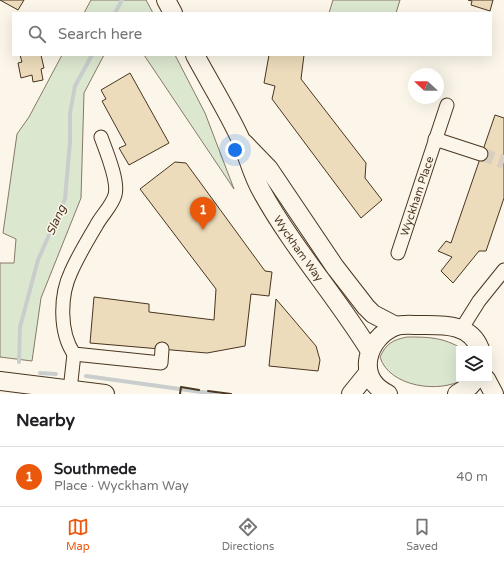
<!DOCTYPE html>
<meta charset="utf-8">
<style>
body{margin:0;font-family:"Varela Round",sans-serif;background:#f2f2f2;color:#202124}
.controls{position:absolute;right:12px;bottom:12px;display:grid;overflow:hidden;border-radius:0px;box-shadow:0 4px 16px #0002}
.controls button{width:36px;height:36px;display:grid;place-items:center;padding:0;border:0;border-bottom:1px solid #e0e0e0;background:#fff;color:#202124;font:20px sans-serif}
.compass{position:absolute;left:408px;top:68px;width:36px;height:36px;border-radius:50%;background:#fff;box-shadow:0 4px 16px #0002;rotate:292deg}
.you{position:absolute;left:235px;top:150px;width:14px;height:14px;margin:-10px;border:3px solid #fff;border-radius:50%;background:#1a73e8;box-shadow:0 0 0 6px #1a73e833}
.badge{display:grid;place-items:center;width:26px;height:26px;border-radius:50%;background:#ea580c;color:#fff;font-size:13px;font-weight:700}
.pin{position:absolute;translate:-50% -33px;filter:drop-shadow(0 1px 2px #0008)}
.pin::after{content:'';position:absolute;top:21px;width:14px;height:12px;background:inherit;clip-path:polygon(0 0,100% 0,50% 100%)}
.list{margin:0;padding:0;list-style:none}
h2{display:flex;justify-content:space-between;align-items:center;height:52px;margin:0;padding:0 16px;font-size:17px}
h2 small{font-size:13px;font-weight:400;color:#757577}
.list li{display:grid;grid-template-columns:26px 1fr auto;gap:12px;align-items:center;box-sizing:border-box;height:60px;padding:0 16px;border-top:1px solid #e0e0e0}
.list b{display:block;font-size:15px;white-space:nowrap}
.list p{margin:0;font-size:13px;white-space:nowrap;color:#757577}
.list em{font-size:13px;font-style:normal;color:#757577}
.icon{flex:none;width:22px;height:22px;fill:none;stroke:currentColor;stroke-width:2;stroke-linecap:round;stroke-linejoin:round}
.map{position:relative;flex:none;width:504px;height:394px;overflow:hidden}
.search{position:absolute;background:#fff;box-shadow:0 4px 16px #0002;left:12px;right:12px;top:12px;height:44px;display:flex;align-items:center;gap:10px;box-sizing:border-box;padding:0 14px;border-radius:0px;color:#757577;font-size:15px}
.sheet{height:112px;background:#fff}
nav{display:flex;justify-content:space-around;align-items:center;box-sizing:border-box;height:56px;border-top:1px solid #e0e0e0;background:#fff;font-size:11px;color:#757577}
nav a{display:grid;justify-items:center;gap:2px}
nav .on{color:#ea580c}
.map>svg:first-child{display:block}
.green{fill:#dce7d0;stroke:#887966}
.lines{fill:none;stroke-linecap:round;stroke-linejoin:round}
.stream{stroke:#c9cecd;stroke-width:4}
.building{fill:#ecdcbc;stroke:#4a3520}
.street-tunnel{stroke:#d8cfc1;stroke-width:13;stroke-dasharray:13 6;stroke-linecap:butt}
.street-casing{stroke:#4a3520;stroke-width:15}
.secondary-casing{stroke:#4a3520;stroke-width:20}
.street{stroke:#fbf6e9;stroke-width:13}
.secondary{stroke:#fbf6e9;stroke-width:18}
.wall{stroke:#4a3520;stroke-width:2}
.labels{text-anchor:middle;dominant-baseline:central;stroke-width:3;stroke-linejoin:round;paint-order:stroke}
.street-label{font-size:11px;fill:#4a3520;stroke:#fbf6e9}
.water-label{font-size:12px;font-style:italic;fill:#4a3520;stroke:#fbf6e9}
</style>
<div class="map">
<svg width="504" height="394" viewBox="0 0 504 394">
<rect width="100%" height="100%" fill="#fbf6e9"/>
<path class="green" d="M91 0H146L153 13H84Z
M333 0H400L396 13H329Z
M62 55H104L84 93 81 198 41 298 32 361 0 357V263H14L16 239 3 233 17 134 29 117Z
M144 55H175L205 113 234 189Z
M407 337C427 337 444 337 462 349H459V379H464C440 394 389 387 380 357 386 344 392 340 407 337Z"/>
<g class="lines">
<path class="stream" d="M115 13 122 0
M19 362 20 327 38 260 65 199 70 142V113L75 86 92 55
M40 373 56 374
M86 376 216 394"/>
</g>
<path class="building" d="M0 0H24L18 10Z
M468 0H493L490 11 471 5 472 1Z
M20 55H41L44 68 41 69 43 80 33 82 32 75 21 78 18 63 22 62Z
M269 55H304L301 79 366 163 365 178 382 200 361 218 272 99 275 86 264 83Z
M130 73 169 143 129 165 119 148 126 145 102 101 106 99 101 90Z
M495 115 504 118V198L486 251H479L453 283 441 271 452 257 438 251 446 241 451 243Z
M175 162 186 163 265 271 272 272 269 296 251 294 245 346 207 353 90 343 94 297 149 304V312L214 320 216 289 140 189Z
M276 299 316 346 320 360 318 371 269 366Z"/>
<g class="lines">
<path class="street-tunnel" d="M481 154 504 162"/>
<g class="street-casing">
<g id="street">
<path d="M101 137C106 151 119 181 115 195 112 206 101 216 96 226 87 241 78 256 71 272 60 295 59 332 74 354L161 363 162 349"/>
<path d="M435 139 481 154"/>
<path id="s1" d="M398 253 447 105"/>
<path d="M462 328 479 301 504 270"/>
<path d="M70 390 74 354"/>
</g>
</g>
<g class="secondary-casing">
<g id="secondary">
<path d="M166 0 173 13"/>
<path id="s2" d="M195 55C210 83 227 110 240 138 248 156 252 175 262 192 293 248 336 296 370 351"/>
<path d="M244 143 269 169 335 267 366 307 373 314 396 326"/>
<path d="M486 379 494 394"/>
<path d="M0 381 105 394"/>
<path d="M351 394 368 373"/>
<path d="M388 394C355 378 366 338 396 326 402 324 413 325 420 325 443 325 470 323 480 349"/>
<path d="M457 394 470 386 476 379"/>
</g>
</g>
<use href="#street" class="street"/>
<use href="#secondary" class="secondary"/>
<path class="wall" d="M208 391 231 394
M180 394 181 387 199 390"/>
</g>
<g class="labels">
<g class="street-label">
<text stroke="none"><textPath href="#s1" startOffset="60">Wyckham Place</textPath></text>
<text stroke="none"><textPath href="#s2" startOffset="220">Wyckham Way</textPath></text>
</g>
<g class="water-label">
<text transform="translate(56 220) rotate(-66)">Slang</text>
</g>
</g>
</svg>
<div class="controls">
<button><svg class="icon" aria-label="layers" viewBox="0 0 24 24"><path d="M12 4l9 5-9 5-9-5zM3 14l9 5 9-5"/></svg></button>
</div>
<svg class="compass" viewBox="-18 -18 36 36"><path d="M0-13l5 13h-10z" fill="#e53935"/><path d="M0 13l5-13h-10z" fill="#757577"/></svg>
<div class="you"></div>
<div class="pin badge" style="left:203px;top:230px">1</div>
<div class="search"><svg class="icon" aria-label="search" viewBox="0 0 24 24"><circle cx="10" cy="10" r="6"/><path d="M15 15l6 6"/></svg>Search here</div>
</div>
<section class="sheet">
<h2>Nearby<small></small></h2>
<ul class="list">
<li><span class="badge">1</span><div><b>Southmede</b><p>Place · Wyckham Way</p></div><em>40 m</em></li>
</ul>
</section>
<nav>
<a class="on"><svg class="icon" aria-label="map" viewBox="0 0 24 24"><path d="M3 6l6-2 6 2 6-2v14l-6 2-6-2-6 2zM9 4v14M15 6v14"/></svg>Map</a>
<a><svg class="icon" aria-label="directions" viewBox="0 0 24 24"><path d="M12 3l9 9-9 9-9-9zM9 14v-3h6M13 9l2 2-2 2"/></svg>Directions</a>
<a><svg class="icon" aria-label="saved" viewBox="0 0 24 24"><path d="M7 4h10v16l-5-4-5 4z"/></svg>Saved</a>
</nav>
